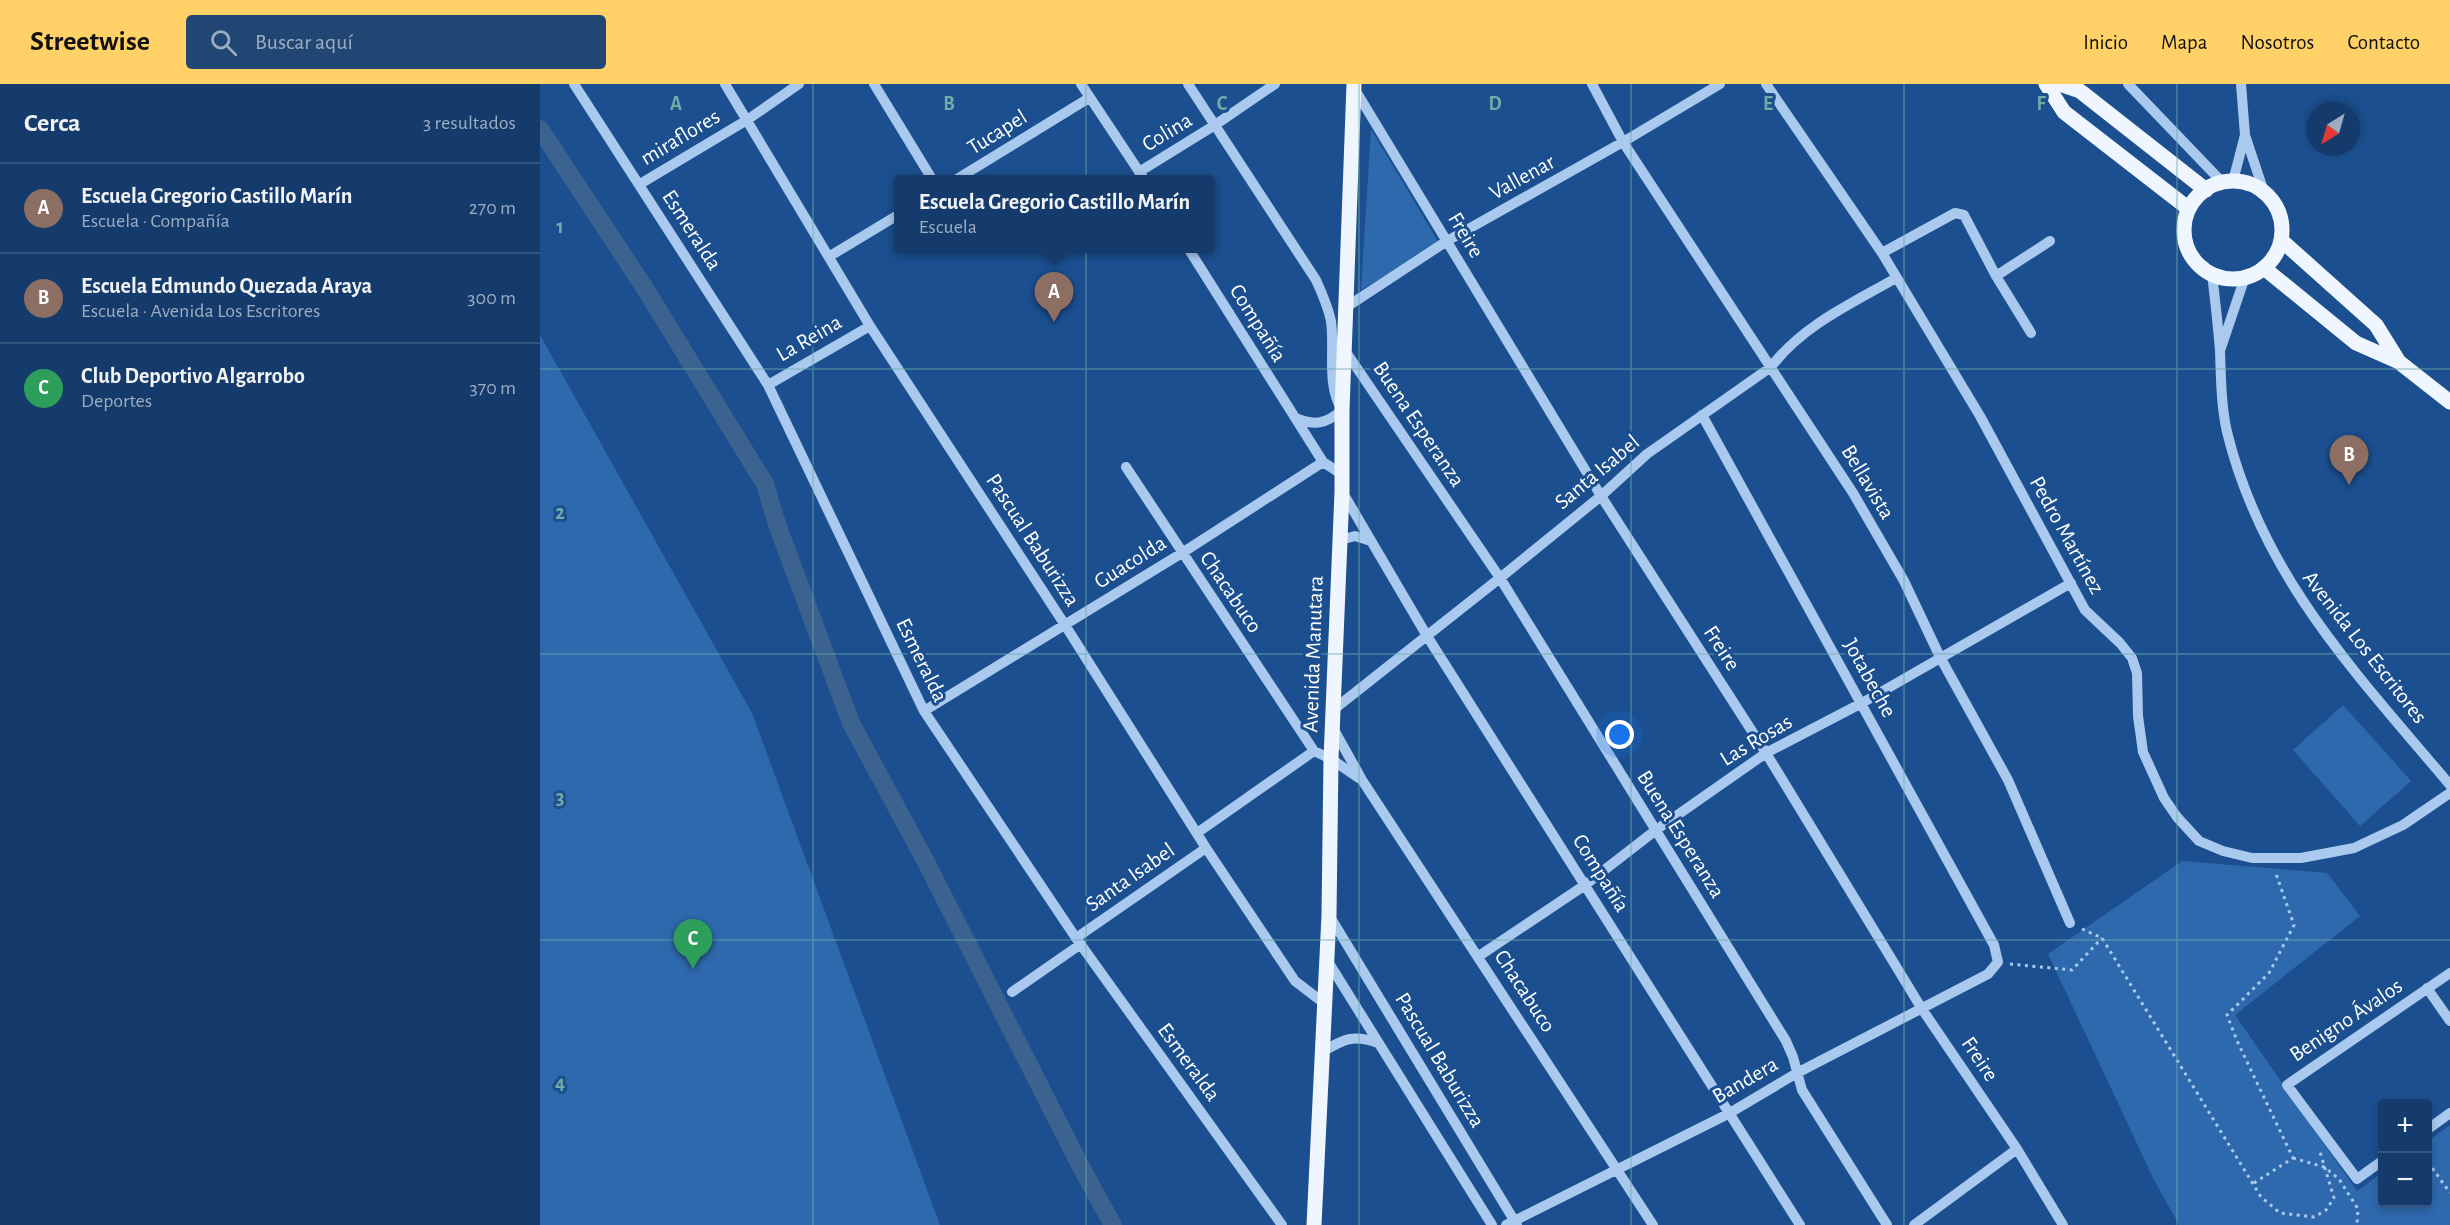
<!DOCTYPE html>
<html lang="es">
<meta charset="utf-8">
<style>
body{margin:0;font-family:"Alegreya Sans",sans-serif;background:#214673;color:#f1f3f6}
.controls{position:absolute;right:18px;bottom:18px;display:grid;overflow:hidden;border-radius:6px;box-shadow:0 3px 9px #0003}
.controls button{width:54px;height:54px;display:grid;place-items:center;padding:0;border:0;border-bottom:2px solid #33557e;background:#143b6b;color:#f1f3f6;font:30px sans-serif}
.compass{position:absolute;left:1766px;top:18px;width:54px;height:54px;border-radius:50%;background:#143b6b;box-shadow:0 3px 9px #0003;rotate:217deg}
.you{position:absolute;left:1080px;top:651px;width:21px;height:21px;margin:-15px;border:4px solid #fff;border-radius:50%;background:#1a73e8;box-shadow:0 0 0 9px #1a73e833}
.badge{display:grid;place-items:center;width:39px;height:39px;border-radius:50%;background:#ffd166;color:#fff;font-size:20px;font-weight:700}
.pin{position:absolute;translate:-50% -50px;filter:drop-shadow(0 2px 3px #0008)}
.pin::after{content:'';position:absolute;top:32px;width:21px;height:18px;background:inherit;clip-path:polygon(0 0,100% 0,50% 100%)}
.popup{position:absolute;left:354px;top:91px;width:321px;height:78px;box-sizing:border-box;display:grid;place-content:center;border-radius:6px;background:#143b6b;filter:drop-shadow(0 2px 4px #0005);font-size:20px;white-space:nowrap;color:#9dadc1}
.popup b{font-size:22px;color:#f1f3f6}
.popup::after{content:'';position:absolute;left:50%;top:100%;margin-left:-12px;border:12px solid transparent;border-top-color:#143b6b}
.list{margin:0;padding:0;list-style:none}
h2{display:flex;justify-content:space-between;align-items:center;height:78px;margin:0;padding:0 24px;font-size:26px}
h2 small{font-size:20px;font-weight:400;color:#9dadc1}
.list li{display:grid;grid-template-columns:39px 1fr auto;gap:18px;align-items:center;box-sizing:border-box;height:90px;padding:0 24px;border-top:2px solid #33557e}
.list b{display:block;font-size:22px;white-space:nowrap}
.list p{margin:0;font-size:20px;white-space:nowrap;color:#9dadc1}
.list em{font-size:20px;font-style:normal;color:#9dadc1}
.icon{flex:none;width:33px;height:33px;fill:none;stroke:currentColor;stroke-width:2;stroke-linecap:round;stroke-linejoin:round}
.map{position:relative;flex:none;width:1910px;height:1141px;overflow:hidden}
header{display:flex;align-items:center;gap:36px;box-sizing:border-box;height:84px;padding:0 30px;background:#ffd166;color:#111}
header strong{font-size:28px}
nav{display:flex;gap:33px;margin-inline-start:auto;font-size:21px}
.search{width:420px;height:54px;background:#214673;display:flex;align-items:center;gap:15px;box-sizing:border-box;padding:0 21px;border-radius:6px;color:#9dadc1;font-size:22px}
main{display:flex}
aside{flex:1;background:#143b6b}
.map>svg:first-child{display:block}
.green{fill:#2e69ad}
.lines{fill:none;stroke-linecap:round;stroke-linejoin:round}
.canal{stroke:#3c6290;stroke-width:18}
.path{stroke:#a9c9ee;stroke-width:3;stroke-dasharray:3 4.5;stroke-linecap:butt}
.minor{stroke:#a9c9ee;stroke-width:10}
.major{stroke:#f0f6ff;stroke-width:15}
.grid{fill:none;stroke:#6fada8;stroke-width:1.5;stroke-opacity:0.55}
.labels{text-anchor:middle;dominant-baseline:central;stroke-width:6;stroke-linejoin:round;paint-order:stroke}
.street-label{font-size:22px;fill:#fff;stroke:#1b4f8f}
.grid-label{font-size:20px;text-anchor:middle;font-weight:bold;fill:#6fada8;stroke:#1b4f8f;stroke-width:6;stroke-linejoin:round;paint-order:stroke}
</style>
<header>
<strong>Streetwise</strong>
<div class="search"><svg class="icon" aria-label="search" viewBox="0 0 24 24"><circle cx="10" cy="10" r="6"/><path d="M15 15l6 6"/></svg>Buscar aquí</div>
<nav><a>Inicio</a><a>Mapa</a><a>Nosotros</a><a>Contacto</a></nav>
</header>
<main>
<aside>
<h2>Cerca<small>3 resultados</small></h2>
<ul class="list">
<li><span class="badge" style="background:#8d6e63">A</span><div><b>Escuela Gregorio Castillo Marín</b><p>Escuela · Compañía</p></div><em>270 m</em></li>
<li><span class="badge" style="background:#8d6e63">B</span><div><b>Escuela Edmundo Quezada Araya</b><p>Escuela · Avenida Los Escritores</p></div><em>300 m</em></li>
<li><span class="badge" style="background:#2e9e5b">C</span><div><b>Club Deportivo Algarrobo</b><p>Deportes</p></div><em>370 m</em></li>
</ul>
</aside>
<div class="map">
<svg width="1910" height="1141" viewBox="0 0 1910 1141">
<rect width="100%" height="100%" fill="#1b4f8f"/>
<path class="green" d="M831 45 900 161 821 206Z
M0 251 212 629 400 1141H0Z
M1803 621 1871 697 1820 742 1753 666Z
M1642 777 1787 789 1820 832 1695 931 1817 1107 1842 1089V1118H1888V1057L1910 1041V1141H1639L1614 1096 1508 870Z"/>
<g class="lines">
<path class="canal" d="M0 45 106 206 225 400 238 443 311 639 386 778 541 1083 573 1141"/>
<path class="path" d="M1542 845 1562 854 1721 1113 1740 1129 1774 1133 1786 1126 1794 1114 1780 1068
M1470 880 1532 886 1562 854
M1753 1074 1784 1083 1799 1095 1818 1125 1817 1141
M1888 1078 1910 1109
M1714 1099 1753 1074 1698 959 1687 931 1729 889 1754 841 1735 787"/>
<path class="minor" d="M34 0 228 301 384 627 536 854 742 1141
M185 0 330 242 525 541 666 764 755 897 785 920
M334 0 392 95
M541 0 604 95
M648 0 776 196C782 209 788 223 791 237 795 266 786 301 802 326 786 340 775 342 755 334
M1052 0 1083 58 1313 409 1364 497 1400 573 1468 696 1530 839
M1226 0 1342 169 1440 332 1545 526 1580 559 1592 574 1597 589 1598 632 1603 668 1624 714 1637 733 1659 757 1683 767 1712 774H1761L1814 764 1863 741 1910 709
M1588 0 1682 98
M1701 0 1705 51 1724 108
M814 4 1061 412 1226 669 1382 925 1477 1065 1523 1141
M599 88 675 41 735 0
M417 95 549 14
M1693 97 1705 51
M100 100 207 36 259 0
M648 164 783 378 803 391
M1342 169 1415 129 1424 131 1456 192 1491 249
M290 172 358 131
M1672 190C1675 215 1678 241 1680 267 1681 294 1681 321 1687 348 1723 494 1817 590 1910 701
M1456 192 1510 157
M805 224 907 157 1083 58 1180 0
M1681 264 1705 193
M806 268 960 494 1246 957 1253 973 1262 1006 1347 1141
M228 301 330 242
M586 383 774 667 791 675 819 694
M803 409 887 552 1260 1141
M800 456 815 452 831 457
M793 626 960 494 1061 412 1107 370 1231 283C1263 241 1311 220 1356 194
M384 627 642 469 783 378
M793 644 822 696 1113 1141
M657 749 774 667
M789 831 977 1141
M536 854 666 764
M939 872 1045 801 1116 746 1226 669 1322 619 1531 499
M787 876 952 1141
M1887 904 1910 937
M472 908 541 860
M782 968C804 955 813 950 838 959
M1888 1045 1910 1029
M1842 1077 1817 1095 1747 1001 1910 889
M966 1141 1188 1030 1257 989 1448 890 1458 878 1454 861 1162 331
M1374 1141 1477 1065"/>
<path class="major" d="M1506 0 1524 28 1649 125
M1519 0 1540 7 1666 106
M1644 146a49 49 0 1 1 98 0a49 49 0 1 1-98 0Z
M1741 156 1836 241 1859 278
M1724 184 1816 259 1859 278 1910 318
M774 1141 789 831 791 675 802 408V326L814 0"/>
</g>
<path class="grid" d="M273 0V1141M546 0V1141M819 0V1141M1091 0V1141M1364 0V1141M1637 0V1141M0 285H1910M0 570H1910M0 856H1910"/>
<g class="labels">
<g class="street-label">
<text transform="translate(457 48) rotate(-32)">Tucapel</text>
<text transform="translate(627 48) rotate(-31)">Colina</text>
<text transform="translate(140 53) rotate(-31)">miraflores</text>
<text transform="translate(982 93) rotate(-29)">Vallenar</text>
<text transform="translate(152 146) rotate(57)">Esmeralda</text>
<text transform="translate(926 151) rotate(59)">Freire</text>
<text transform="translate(718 239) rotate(58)">Compañía</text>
<text transform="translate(269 254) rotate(-30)">La Reina</text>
<text transform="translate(879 340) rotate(56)">Buena Esperanza</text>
<text transform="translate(1057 388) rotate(-40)">Santa Isabel</text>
<text transform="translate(1328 398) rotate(59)">Bellavista</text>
<text transform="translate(1527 451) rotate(61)">Pedro Martínez</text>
<text transform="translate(493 456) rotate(57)">Pascual Baburizza</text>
<text transform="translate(590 478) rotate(-32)">Guacolda</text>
<text transform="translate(691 508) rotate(56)">Chacabuco</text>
<text transform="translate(1825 563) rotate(52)">Avenida Los Escritores</text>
<text transform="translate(1182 564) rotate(57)">Freire</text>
<text transform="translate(773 570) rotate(-88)">Avenida Manutara</text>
<text transform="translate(382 576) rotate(64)">Esmeralda</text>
<text transform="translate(1330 594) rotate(61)">Jotabeche</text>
<text transform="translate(1216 656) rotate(-31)">Las Rosas</text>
<text transform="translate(1141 750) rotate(58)">Buena Esperanza</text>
<text transform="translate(1061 789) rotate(58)">Compañía</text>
<text transform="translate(590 793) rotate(-35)">Santa Isabel</text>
<text transform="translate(985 907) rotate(57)">Chacabuco</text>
<text transform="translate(1806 936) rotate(-34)">Benigno Ávalos</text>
<text transform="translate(1440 975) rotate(56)">Freire</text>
<text transform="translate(900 976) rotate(59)">Pascual Baburizza</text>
<text transform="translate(649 978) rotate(54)">Esmeralda</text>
<text transform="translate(1205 996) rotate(-30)">Bandera</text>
</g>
</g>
<g class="grid-label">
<text x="136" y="26">A</text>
<text x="409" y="26">B</text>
<text x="682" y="26">C</text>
<text x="955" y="26">D</text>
<text x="1228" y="26">E</text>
<text x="1501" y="26">F</text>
<text x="20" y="149">1</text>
<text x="20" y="435">2</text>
<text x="20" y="720">3</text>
<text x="20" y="1005">4</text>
</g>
</svg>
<div class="controls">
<button>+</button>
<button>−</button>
</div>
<svg class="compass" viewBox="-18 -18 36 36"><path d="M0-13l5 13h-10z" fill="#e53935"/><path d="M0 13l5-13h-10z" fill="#9dadc1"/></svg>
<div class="you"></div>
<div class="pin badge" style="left:514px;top:238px;background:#8d6e63">A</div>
<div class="popup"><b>Escuela Gregorio Castillo Marín</b>Escuela</div>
<div class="pin badge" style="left:1809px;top:401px;background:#8d6e63">B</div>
<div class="pin badge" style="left:153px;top:885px;background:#2e9e5b">C</div>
</div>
</main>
